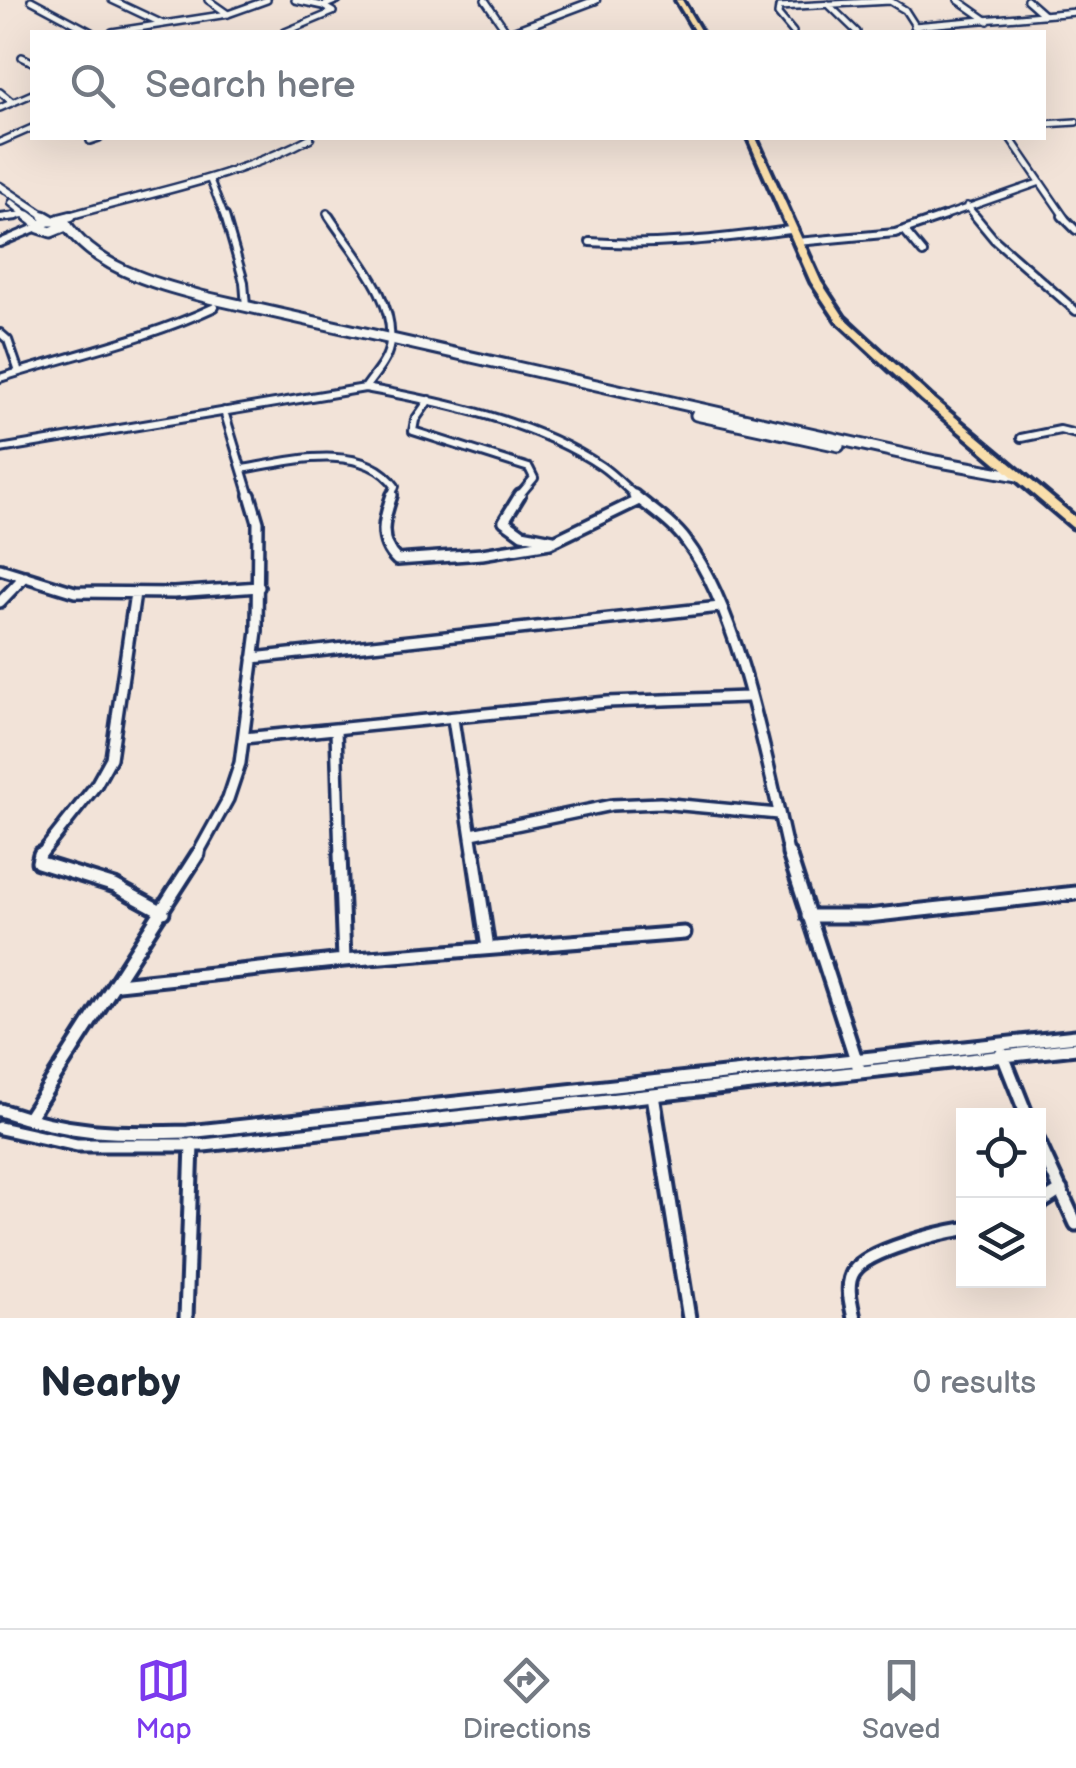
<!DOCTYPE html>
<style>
body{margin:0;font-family:"Balsamiq Sans",sans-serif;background:#f2f2f3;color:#1f2937}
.controls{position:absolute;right:30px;bottom:30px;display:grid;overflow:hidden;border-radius:0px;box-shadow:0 10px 40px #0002}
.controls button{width:90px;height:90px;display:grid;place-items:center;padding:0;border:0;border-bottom:2px solid #e0e1e3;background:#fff;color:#1f2937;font:50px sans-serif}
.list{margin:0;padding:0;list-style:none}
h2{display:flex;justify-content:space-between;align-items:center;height:130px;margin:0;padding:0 40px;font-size:42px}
h2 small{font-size:32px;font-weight:400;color:#747a83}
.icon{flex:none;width:55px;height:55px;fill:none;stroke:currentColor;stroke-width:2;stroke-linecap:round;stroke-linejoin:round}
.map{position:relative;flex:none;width:1076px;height:1318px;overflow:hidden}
.search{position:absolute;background:#fff;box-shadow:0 10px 40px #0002;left:30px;right:30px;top:30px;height:110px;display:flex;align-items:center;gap:25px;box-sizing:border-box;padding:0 35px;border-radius:0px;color:#747a83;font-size:38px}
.sheet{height:310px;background:#fff}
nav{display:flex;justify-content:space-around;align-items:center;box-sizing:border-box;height:140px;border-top:2px solid #e0e1e3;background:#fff;font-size:28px;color:#747a83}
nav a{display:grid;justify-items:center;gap:5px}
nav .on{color:#7c3aed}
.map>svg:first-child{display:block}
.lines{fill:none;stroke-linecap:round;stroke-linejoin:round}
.minor-far3-casing{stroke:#1b2f5e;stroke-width:10}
.minor-far2-casing{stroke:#1b2f5e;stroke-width:12}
.minor-far1-casing{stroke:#1b2f5e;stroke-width:16}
.minor-casing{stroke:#1b2f5e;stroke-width:19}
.tertiary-far1-casing{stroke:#1b2f5e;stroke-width:11}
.tertiary-casing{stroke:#1b2f5e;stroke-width:14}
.secondary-far1-casing{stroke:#1b2f5e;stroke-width:11}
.secondary-casing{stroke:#1b2f5e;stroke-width:15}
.primary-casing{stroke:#1b2f5e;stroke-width:8}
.minor-far3{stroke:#f6f6f2;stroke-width:5}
.minor-far2{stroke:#f6f6f2;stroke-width:6}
.minor-far1{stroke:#f6f6f2;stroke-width:9}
.minor{stroke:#f6f6f2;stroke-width:11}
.tertiary-far1{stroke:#f6f6f2;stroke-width:6}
.tertiary{stroke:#f6f6f2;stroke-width:8}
.secondary-far1{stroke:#f6f6f2;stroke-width:6}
.secondary{stroke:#f6f6f2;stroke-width:9}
.primary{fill:#f9deab;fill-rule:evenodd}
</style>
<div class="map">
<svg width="1076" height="1318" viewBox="0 0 1076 1318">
<rect width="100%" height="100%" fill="#f2e3d8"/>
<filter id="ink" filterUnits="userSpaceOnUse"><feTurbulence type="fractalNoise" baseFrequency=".01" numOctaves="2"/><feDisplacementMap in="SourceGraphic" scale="20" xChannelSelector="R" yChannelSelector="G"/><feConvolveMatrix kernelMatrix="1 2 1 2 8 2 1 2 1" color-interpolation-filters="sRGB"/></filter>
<g filter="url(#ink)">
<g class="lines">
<g class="minor-far3-casing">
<path id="minor-far3" d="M31 0 91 32
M112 0 163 24
M208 0 228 14
M295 0 323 6 338 0
M485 0 507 32
M958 0 988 21
M1027 0 1044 15
M828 4 857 32
M914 26 1076 12
M112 32 228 14 267 0
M285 32 333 12 323 6
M793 32 778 14 779 7 890 1 905 10 919 32
M22 57 32 62
M0 92 12 102
M0 108 32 94
M1044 124 1076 122
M1010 138 1065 218
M90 141 99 138
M0 142 32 128
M210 180 225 218
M967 206 977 218
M327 213 330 218
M0 218 27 214
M938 218 1038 183"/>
</g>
<g class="minor-far2-casing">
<path id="minor-far2" d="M225 216 244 282 246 307
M329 216C352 252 399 300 389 348 386 363 373 376 365 388
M975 216 994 239 1076 311
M1062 216 1076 230
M0 218 17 216
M904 230 923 253
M590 242C657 247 723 238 791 230
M797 242 895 233 945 216
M0 243 40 226
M0 333 8 340 19 372
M0 378C72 355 147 339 215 307
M429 400 415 420 413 431 529 468 534 478 518 497
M224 411 250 497
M1021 438 1060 430 1076 434
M0 449 365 388C443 402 534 421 601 466 614 475 625 487 637 497
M243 469C289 461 363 441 395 486L391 497"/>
</g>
<g class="minor-far1-casing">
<path id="minor-far1" d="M392 495C384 518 377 541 397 560L482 554 550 543 639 500
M520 495 504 521 522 534 553 540
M634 495C651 509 673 523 686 541 741 613 768 767 789 857
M0 569 75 592 174 593 259 587
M0 602 25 576
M253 658 720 607
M453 719 474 857
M336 730 340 857
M244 738 607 702 747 697
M472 834 612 805 660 803 778 814
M39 857 96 785 111 758 135 593
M196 857 228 799 240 763 257 631 258 522 250 495"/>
</g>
<g class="minor-casing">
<path id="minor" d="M40 854 38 862 115 886 163 912
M340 854 344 960
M474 854 488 948
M789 854 860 1072
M808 916H868L1076 893
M118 984 344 960 684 933
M1002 1053 1027 1116
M653 1095 689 1318
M0 1110C70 1134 115 1134 188 1132L1076 1036
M29 1117 198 854
M0 1128 77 1145H204L1076 1048
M1038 1141 1076 1224
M1038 1205 1061 1190
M186 1318 192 1144
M854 1318C851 1304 845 1284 854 1271 868 1250 939 1233 964 1229"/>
</g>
<g class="tertiary-far1-casing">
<path id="tertiary-far1" d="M511 32 596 0
M62 218C146 193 232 180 310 138"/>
</g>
<g class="tertiary-casing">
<path id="tertiary" d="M59 219 71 216"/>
</g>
<g class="secondary-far1-casing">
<path id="secondary-far1" d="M0 186 48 218
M12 203 31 218"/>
</g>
<g class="secondary-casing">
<path id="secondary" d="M28 216 40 225
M44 216 51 220
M66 226 51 232 39 228 47 221H64C94 269 157 284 209 298L935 461 1018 476
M696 415 839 446"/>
</g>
<g class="primary-casing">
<path id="primary" d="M676 0H682L701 32H695Z
M748 138H756L821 282 844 317 930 396 1076 518V528L1072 527 922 400 837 321 811 282Z"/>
</g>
<use href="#minor-far3" class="minor-far3"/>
<use href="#minor-far2" class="minor-far2"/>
<use href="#minor-far1" class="minor-far1"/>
<use href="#minor" class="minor"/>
<use href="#tertiary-far1" class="tertiary-far1"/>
<use href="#tertiary" class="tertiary"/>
<use href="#secondary-far1" class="secondary-far1"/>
<use href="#secondary" class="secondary"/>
<use href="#primary" class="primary"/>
</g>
</g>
</svg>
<div class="controls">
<button><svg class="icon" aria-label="locate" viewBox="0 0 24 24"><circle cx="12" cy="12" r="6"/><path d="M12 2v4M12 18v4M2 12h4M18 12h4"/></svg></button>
<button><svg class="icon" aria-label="layers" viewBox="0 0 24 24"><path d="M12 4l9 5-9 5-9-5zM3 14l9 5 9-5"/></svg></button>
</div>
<div class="search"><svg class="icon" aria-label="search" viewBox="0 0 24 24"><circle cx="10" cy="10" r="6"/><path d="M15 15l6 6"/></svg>Search here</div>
</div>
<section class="sheet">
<h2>Nearby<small>0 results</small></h2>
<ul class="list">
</ul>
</section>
<nav>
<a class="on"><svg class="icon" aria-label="map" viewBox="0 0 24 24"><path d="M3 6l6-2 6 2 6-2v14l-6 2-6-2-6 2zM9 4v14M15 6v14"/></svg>Map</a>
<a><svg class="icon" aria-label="directions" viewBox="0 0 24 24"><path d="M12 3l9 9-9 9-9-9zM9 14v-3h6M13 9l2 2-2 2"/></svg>Directions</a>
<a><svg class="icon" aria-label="saved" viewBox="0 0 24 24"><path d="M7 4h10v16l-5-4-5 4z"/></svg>Saved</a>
</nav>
